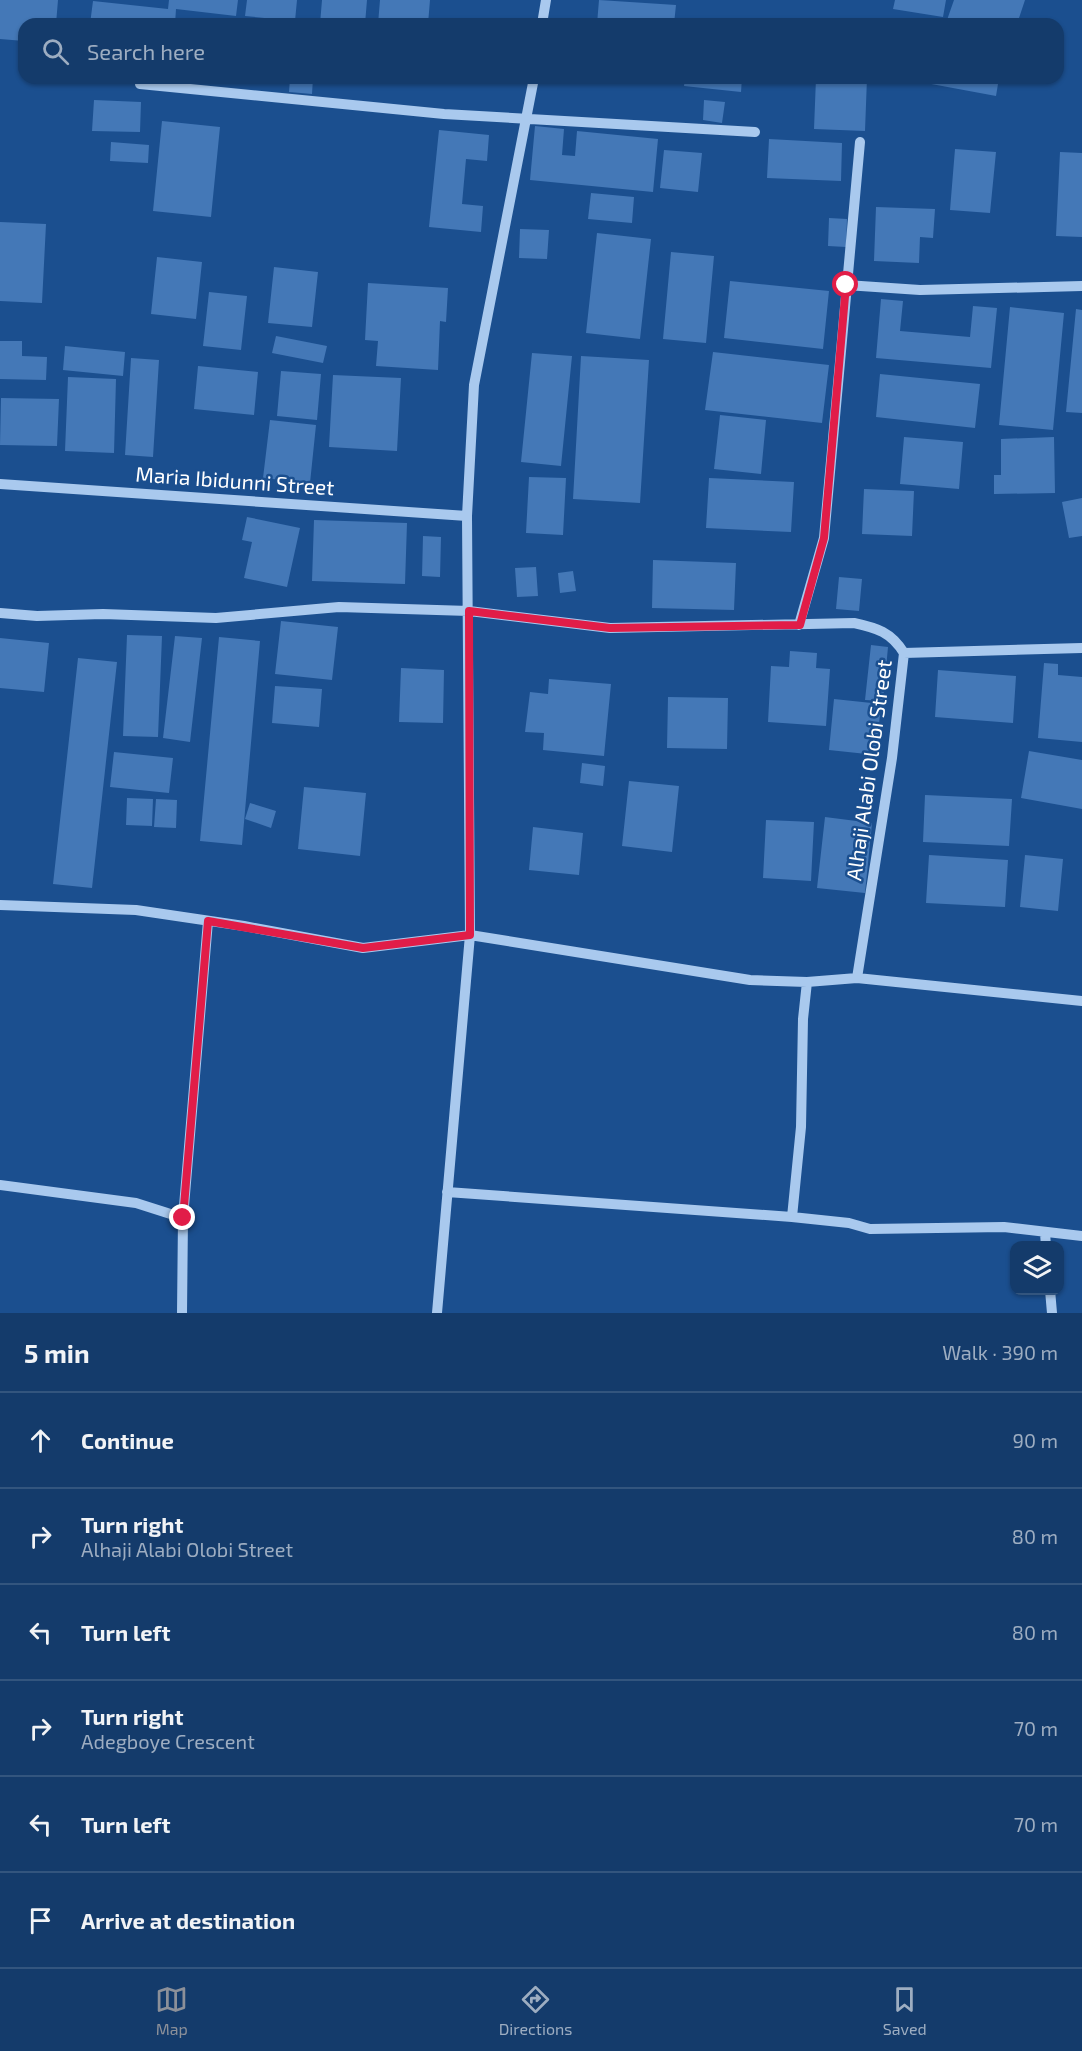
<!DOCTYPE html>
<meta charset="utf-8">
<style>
body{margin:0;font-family:"Exo 2",sans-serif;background:#214673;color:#f1f3f6}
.controls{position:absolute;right:18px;bottom:18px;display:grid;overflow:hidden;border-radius:12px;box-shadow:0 2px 4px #0004}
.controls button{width:54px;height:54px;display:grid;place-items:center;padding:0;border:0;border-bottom:2px solid #33557e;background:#143b6b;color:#f1f3f6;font:30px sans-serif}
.stop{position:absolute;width:18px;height:18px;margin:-14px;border:4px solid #e11d48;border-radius:50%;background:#fff}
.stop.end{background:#e11d48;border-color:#fff;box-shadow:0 2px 6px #0008}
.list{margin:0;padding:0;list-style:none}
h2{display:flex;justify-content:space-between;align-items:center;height:78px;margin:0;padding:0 24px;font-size:26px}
h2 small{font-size:20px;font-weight:400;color:#9dadc1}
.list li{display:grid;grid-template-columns:39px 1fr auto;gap:18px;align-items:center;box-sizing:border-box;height:96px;padding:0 24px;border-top:2px solid #33557e}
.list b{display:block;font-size:22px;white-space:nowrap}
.list p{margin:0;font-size:20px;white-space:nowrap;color:#9dadc1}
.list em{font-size:20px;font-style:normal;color:#9dadc1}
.icon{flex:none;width:33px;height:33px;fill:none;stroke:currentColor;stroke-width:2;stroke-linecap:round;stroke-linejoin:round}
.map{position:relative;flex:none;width:1082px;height:1313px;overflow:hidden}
.search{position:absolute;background:#143b6b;box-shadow:0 2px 4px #0004;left:18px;right:18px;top:18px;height:66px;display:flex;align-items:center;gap:15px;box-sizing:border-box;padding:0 21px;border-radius:18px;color:#9dadc1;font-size:22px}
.sheet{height:654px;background:#143b6b}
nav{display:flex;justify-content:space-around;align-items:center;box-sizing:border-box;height:84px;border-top:2px solid #33557e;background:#143b6b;font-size:16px;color:#9dadc1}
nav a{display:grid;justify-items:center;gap:3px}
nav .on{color:#8c9099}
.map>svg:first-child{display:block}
.building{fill:#4478b7}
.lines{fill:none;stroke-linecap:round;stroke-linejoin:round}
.minor{stroke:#a9c9ee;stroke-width:10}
.route{stroke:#e11d48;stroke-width:8}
.labels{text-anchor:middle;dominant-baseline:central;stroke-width:5;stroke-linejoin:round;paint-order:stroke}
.street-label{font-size:21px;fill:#fff;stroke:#1b4f8f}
</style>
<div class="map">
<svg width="1082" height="1313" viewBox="0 0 1082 1313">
<rect width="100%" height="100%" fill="#1b4f8f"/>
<path class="building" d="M0 0H58L56 24H24V41L0 39Z
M169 0H238L236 16 176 9 175 24H90L93 1 168 9Z
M247 0H297L295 21 245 16Z
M322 0H367L365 24H320Z
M380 0H430L428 24H378Z
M599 0 676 5 674 24H597Z
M895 0H946L943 17 893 9Z
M954 0H1025L1017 24H959L947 20Z
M290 78H313L312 94 289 92Z
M380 78H424L423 83Z
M685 78H742L741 92 684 86Z
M816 78H867L865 131 814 129Z
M899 78H999L996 96Z
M94 100 141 102 140 132 92 131Z
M704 100 725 102 722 123 703 120Z
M162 121 220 127 211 217 153 211Z
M535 126 564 129 562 155 575 156 577 131 658 139 653 192 530 180Z
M439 130 489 135 487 161 466 159 462 204 483 206 481 232 429 227Z
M769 139 842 143 841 181 767 178Z
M111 142 149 145 148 163 110 161Z
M955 149 996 152 990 213 950 210Z
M664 150 702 153 698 192 660 188Z
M1060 152 1082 153V237L1056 236Z
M591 193 634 197 632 223 588 219Z
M876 207 935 209 933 238 920 237 919 263 874 261Z
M829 218 847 219 846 247 828 246Z
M0 222 46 224 42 303 0 301Z
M520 229 549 230 547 259 519 258Z
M597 233 651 239 640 339 586 333Z
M671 252 714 256 706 343 663 339Z
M157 257 202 262 196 319 151 314Z
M274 267 318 272 312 327 268 323Z
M730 281 829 291 823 349 724 338Z
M368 283 448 288 446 322 440 321 438 370 376 366 378 341 365 340Z
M209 292 247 296 241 350 203 346Z
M881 299 903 301 900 331 970 337 973 306 997 308 991 368 876 358Z
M1010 307 1064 313 1053 430 999 425Z
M1076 309 1082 310V413L1066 412Z
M276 336 327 346 323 363 272 353Z
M0 341H22V356L47 357 46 380 0 379Z
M65 346 125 352 123 376 63 370Z
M713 352 829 365 822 423 705 410Z
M532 353 572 356 561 466 521 462Z
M581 356 649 360 640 503 573 499Z
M131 358 159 360 153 457 125 455Z
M198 366 258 372 254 415 194 409Z
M281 371 321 374 317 420 277 416Z
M880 374 980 384 975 428 876 417Z
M333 375 401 378 397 451 329 447Z
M68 377 116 379 114 453 65 451Z
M1 398 59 399 57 446 0 445Z
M720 415 766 420 761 474 714 469Z
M270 420 316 425 310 483 263 478Z
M904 437 963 442 959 489 900 484Z
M1054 437 1055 493 994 494V475H1001V439Z
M529 477 566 478 563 535 526 533Z
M709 478 794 482 791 532 706 528Z
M864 489 914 491 912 536 862 534Z
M1082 498V536L1069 538 1062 502Z
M247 517 300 528 287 587 244 578 252 542 242 540Z
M314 520 407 523 405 584 312 581Z
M423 536 441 537 440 577 422 576Z
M653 560 736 563 734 610 652 608Z
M536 567 538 596 517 597 515 568Z
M573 571 576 591 560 593 558 573Z
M839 577 862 579 859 611 836 609Z
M281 621 338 627 332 680 275 674Z
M127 635 162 636 158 737 123 736Z
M175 636 202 638 190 742 163 738Z
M219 637 260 641 242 845 200 841Z
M0 638 49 643 44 692 0 688Z
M871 645 888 647 883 701 865 700Z
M790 651 817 653 816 668 830 669 826 726 768 722 771 666 789 667Z
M78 658 117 662 92 888 53 884Z
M1044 663 1058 664V675L1082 677V742L1038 738Z
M401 668 444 670 443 723 399 722Z
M938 670 1016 676 1013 723 935 717Z
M549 679 611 684 604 756 543 750 544 733 525 732 530 692 548 694Z
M275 686 322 689 319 727 272 723Z
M668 697 728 698 727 749 667 748Z
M834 699 881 704 876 755 829 750Z
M1029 751 1082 760V809L1021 798Z
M114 752 173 758 169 793 110 787Z
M582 763 605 766 603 786 580 783Z
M629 781 679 786 672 852 622 846Z
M304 787 366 793 360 856 298 849Z
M925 795 1012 799 1009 846 923 842Z
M127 798 153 799 152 826 126 825Z
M156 799 177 800 176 828 154 827Z
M250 803 276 811 271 828 245 819Z
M825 817 872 823 865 893 817 888Z
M766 820 814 822 811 881 763 878Z
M533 827 583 833 579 875 529 870Z
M929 855 1008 860 1005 907 926 903Z
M1025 855 1063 859 1058 911 1020 907Z"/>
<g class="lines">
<path class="minor" d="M542 24 546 0
M140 84 444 114 755 132
M846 285 920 290 1082 286
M0 484 467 516
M0 613 37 616 103 614 216 618 339 607 469 611 610 628 854 623C877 628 891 632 904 653L892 758 857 978
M799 625 824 538 860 142
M904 653 1082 648
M0 905 136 910 244 926 363 948 470 935 750 980 807 982 803 1019 801 1127 792 1217 849 1223 870 1229 1004 1227 1082 1236
M807 982 857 978 1082 1001
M0 1185 136 1203 183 1218 182 1313
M447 1192 792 1217
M183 1218 208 921
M1045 1233 1046 1246
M1050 1290 1052 1313
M437 1313 470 935 467 516 474 385 534 78"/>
</g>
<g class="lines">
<path class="route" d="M183 1218 208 921 363 948 470 935 469 611 610 628 800 625 824 538 846 285"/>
</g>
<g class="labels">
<g class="street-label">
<text transform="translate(235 480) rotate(4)">Maria Ibidunni Street</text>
<text transform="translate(868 770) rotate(-82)">Alhaji Alabi Olobi Street</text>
</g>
</g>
</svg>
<div class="controls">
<button><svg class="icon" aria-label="layers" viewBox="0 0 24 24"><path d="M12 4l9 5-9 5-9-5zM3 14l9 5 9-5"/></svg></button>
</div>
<div class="stop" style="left:846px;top:285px"></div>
<div class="stop end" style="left:183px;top:1218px"></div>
<div class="search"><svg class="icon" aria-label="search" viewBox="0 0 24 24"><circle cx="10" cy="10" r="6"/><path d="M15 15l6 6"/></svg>Search here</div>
</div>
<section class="sheet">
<h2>5 min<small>Walk · 390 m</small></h2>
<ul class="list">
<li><svg class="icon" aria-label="ahead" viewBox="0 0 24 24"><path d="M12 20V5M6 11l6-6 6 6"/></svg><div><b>Continue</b></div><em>90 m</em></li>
<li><svg class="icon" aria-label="right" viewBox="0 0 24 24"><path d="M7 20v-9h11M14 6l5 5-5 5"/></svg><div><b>Turn right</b><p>Alhaji Alabi Olobi Street</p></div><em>80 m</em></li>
<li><svg class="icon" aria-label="left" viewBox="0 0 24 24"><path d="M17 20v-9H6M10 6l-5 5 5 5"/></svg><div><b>Turn left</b></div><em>80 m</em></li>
<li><svg class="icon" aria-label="right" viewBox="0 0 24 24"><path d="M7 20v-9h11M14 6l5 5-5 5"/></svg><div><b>Turn right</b><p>Adegboye Crescent</p></div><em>70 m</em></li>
<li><svg class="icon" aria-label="left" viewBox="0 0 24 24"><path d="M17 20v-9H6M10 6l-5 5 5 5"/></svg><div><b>Turn left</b></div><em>70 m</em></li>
<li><svg class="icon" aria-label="arrive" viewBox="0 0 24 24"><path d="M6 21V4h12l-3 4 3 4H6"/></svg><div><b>Arrive at destination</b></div></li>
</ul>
</section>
<nav>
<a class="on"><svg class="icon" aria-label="map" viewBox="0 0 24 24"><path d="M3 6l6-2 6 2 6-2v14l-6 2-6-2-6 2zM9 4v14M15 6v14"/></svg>Map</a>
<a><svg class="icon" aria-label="directions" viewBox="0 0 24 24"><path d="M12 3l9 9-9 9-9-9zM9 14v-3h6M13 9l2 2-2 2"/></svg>Directions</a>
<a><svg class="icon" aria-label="saved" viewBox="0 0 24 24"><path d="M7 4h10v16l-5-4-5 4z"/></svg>Saved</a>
</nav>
